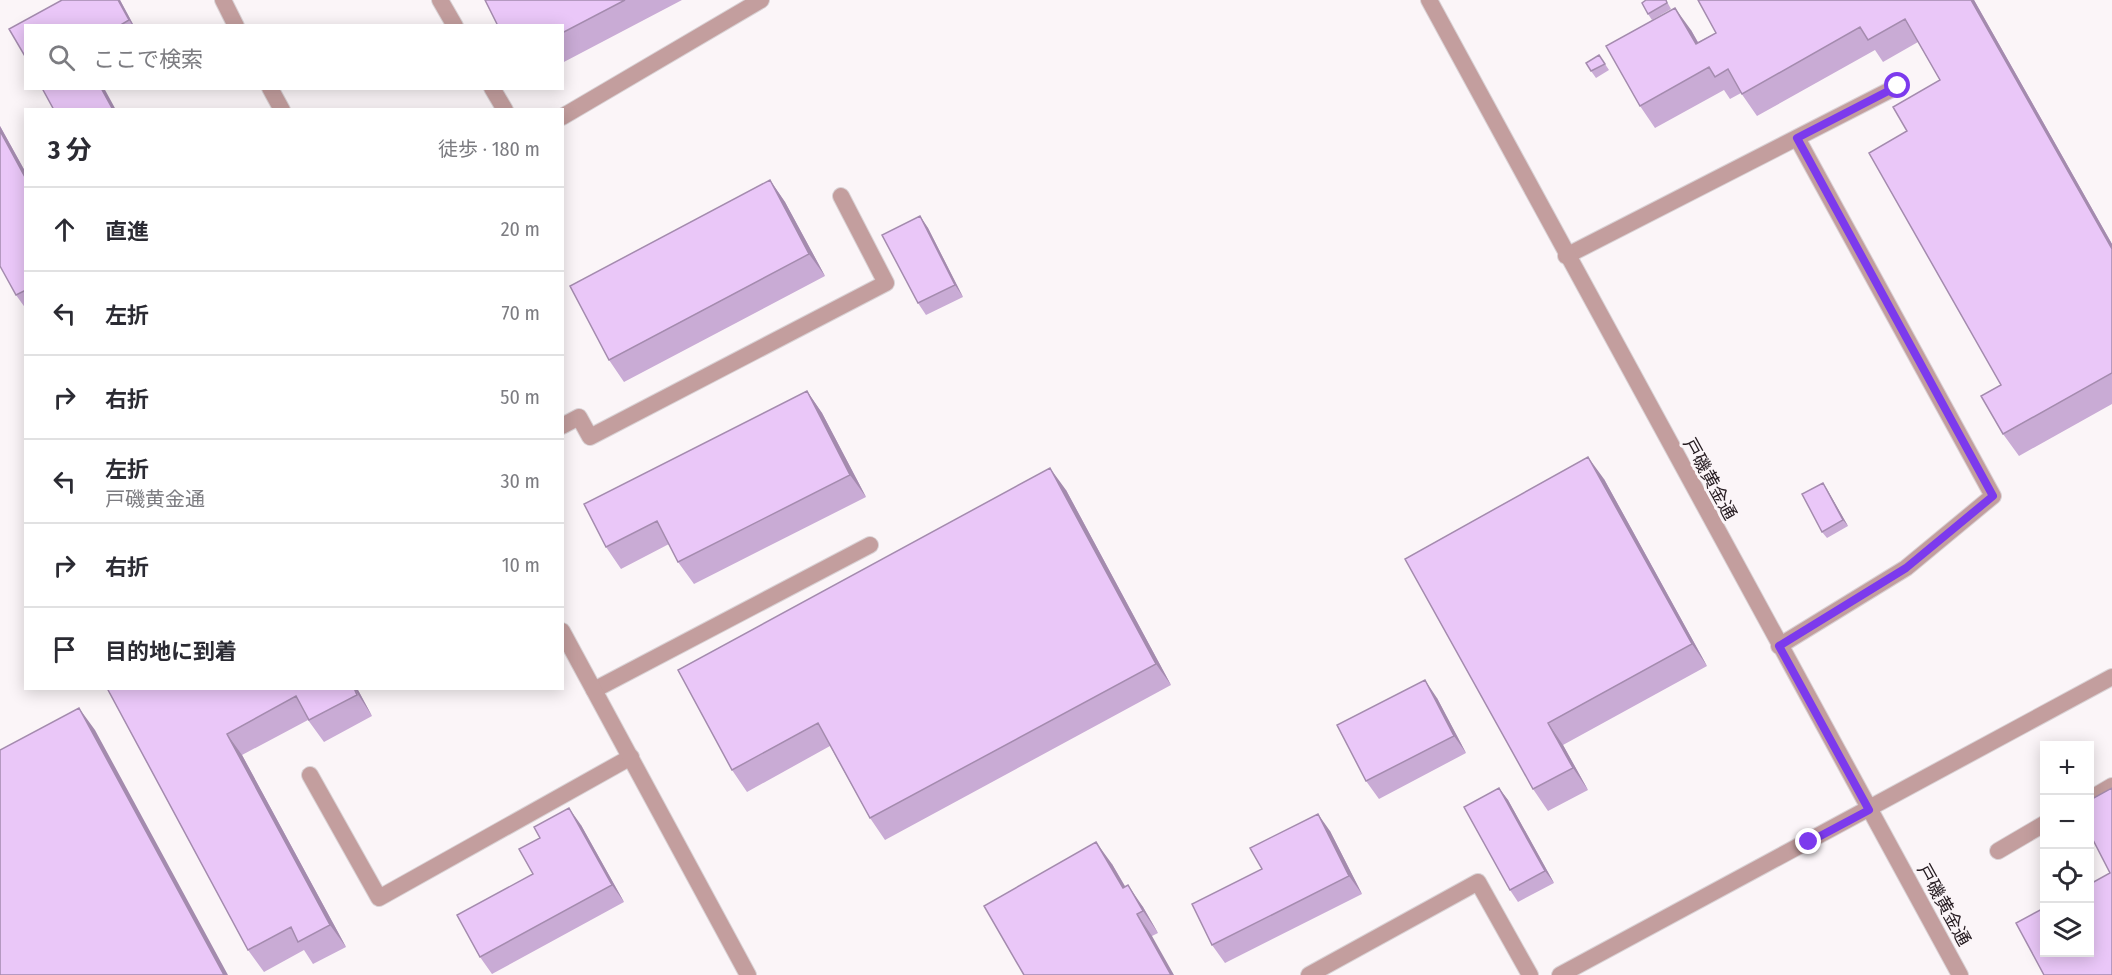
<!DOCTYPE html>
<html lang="ja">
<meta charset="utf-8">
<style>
body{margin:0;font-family:"Fira Sans Condensed","Noto Sans JP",sans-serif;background:#f7f7f7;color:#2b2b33}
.controls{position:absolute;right:18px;bottom:18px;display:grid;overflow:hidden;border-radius:0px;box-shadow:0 3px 15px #0003}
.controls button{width:54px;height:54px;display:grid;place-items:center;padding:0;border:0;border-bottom:2px solid #e1e1e2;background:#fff;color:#2b2b33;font:30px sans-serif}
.stop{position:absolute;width:18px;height:18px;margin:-14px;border:4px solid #7c3aed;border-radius:50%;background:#fff}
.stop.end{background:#7c3aed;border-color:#fff;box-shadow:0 2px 6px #0008}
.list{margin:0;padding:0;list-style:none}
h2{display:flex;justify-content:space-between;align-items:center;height:78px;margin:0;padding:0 24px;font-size:26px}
h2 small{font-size:20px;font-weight:400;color:#7c7c81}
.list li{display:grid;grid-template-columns:39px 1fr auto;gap:18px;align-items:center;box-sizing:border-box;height:84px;padding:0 24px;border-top:2px solid #e1e1e2}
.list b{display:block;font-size:22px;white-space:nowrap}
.list p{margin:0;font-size:20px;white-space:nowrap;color:#7c7c81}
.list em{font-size:20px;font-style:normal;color:#7c7c81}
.icon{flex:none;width:33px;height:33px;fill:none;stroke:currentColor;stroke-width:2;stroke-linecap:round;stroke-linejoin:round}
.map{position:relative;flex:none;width:2112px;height:975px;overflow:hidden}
.search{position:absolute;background:#fff;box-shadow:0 3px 15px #0003;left:24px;top:24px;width:540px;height:66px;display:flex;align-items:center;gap:15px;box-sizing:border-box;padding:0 21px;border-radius:0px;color:#7c7c81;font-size:22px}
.panel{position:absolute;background:#fff;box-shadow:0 3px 15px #0003;left:24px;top:108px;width:540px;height:582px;border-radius:0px}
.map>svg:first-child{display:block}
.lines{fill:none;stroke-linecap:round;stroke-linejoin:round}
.service-casing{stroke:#d9d2d5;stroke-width:18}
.tertiary-casing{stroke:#d9d2d5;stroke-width:18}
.service{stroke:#c39e9e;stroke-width:16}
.tertiary{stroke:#c39e9e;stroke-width:16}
.wall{fill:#c9abd5}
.shaded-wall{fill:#a48bae}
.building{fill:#eac7f8;stroke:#a48bae;stroke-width:1.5}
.route{stroke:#7c3aed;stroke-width:8}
.labels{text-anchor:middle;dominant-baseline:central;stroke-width:6;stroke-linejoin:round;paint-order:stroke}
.street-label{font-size:18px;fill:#241a1f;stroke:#fbf5f8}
</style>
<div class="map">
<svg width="2112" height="975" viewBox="0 0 2112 975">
<rect width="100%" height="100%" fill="#fbf5f8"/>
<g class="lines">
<g class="service-casing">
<path id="service" d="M440 0 455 26
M492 88 505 110
M562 117 761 0
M1566 256 1898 86
M562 426 579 417 590 437 886 283 841 196
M1779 646 1906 568 1993 496 1797 138
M594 690 870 545
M310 775 379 898 631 757
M2090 799 2112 786
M1998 851 2044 824
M1309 975 1478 882 1530 975"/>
</g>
<g class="tertiary-casing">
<path id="tertiary" d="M223 0 236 26
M1429 0 1960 975
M270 88 282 110
M562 631 748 975
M1560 975 2112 677"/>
</g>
<use href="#service" class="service"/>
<use href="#tertiary" class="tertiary"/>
</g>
<path class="wall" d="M120 0 134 26H26Z
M485 0H682L562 63V26Z
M1646 0H1666L1671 9 1652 20 1648 14Z
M1698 0H1974L2112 244V404L2019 456 2003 434 2001 385 1907 131 1940 80 1918 42 1883 62 1875 50 1757 116 1741 93 1730 99 1724 90 1655 128 1640 106 1691 30 1698 42 1716 33Z
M1599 55 1609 70 1596 78 1591 71Z
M0 126 26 173V309L16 295Z
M770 180 785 202 825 276 624 382 609 360Z
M920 216 928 228 963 297 926 315 918 303Z
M807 391 822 413 866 497 694 584 678 562 669 544 621 569 606 547Z
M1604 479 1707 666 1563 745 1588 790 1548 811 1533 789Z
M1823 483 1848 526 1827 538 1822 532Z
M1066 490 1171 685 885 840 870 818 830 746 747 792 732 770Z
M107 688H361L358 690 372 716 324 742 308 720 242 755 346 947 313 964 304 950 264 972 248 950Z
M1437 698 1466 753 1379 799 1366 781Z
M1499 788 1508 800 1554 883 1518 902 1510 890Z
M581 825 624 902 492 974 480 957 533 874Z
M1330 831 1362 894 1225 963 1212 945 1262 869Z
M1112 864 1125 886 1143 907 1158 933 1152 936 1024 975Z"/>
<path class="shaded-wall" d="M118 0H120L134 26H133L129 20Z
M1971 0H1974L2112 244V249Z
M1675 8 1691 30 1711 66 1696 44Z
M101 88H104L116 110H113Z
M0 126 26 173V179L0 131Z
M770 180 785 202 825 276 809 254Z
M920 216 928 228 963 297 955 285Z
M807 391 822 413 866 497 850 475Z
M1588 457 1604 479 1707 666 1692 644Z
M1050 468 1066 490 1171 685 1156 664Z
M1823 483 1827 489 1848 526 1843 520Z
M1425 680 1437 698 1466 753 1454 736Z
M354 688H357L358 690 372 716Z
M79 708 95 730 228 975H224Z
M1548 723 1563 745 1588 790 1573 768Z
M227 734 242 755 346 947 330 925Z
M1499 788 1508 800 1554 883 1545 871Z
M569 808 581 825 624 902 612 885Z
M1318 814 1330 831 1362 894 1349 876Z
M1096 842 1112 864 1138 909 1123 888Z
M1128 885 1143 907 1158 933 1143 911Z
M1137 914 1152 936 1174 975H1171Z"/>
<path class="building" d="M62 0H118L129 20 119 26H26V58L9 29Z
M485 0H625L562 33V26H498Z
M1646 0H1666L1667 3 1648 14 1642 3Z
M1698 0H1971L2112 249V373L2003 434 1981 396 2001 385 1869 153 1907 131 1893 107 1940 80 1905 19 1868 40 1860 27 1742 94 1728 69 1715 77 1709 67 1640 106 1606 46 1675 8 1696 44 1716 33Z
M1599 55 1605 64 1591 71 1586 63Z
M42 88H101L113 110H54Z
M0 131 26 179V290L16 295 0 266Z
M770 180 809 254 609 360 570 286Z
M920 216 955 285 918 303 882 235Z
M807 391 850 475 678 562 657 521 606 547 584 504Z
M1588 457 1692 644 1548 723 1573 768 1533 789 1405 559Z
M1050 468 1156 664 870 818 818 723 732 770 678 670Z
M1823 483 1843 520 1822 532 1802 494Z
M1425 680 1454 736 1366 781 1337 725Z
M107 688H354L357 695 309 720 296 696 227 734 330 925 298 942 291 927 248 950Z
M79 708 224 975H0V750Z
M1499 788 1545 871 1510 890 1464 807Z
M2112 788V975H2044L2016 923 2044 908V952H2090V884L2110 873 2090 834V800Z
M569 808 612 885 480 957 457 915 533 874 519 849 540 838 534 827Z
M1318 814 1349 876 1212 945 1192 904 1262 869 1250 848Z
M1096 842 1123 888 1128 885 1143 911 1137 914 1171 975H1024L984 906Z"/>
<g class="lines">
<path class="route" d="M1809 842 1869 810 1779 646 1906 568 1993 496 1797 138 1898 86"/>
</g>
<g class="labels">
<g class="street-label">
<text transform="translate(1710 479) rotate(61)">戸磯黄金通</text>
<text transform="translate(1944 905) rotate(61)">戸磯黄金通</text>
</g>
</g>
</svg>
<div class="controls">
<button>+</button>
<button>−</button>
<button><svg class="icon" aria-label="locate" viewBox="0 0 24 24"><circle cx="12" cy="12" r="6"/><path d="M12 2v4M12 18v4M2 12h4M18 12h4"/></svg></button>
<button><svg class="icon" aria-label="layers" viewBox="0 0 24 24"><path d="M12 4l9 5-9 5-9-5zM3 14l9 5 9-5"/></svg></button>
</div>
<div class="stop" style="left:1898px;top:86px"></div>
<div class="stop end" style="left:1809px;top:842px"></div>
<div class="search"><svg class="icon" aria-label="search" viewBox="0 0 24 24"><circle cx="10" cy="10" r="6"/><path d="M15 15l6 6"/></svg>ここで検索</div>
<section class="panel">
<h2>3 分<small>徒歩 · 180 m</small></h2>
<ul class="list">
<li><svg class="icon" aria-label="ahead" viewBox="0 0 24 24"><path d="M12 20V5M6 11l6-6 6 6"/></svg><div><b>直進</b></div><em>20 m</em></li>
<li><svg class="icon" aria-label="left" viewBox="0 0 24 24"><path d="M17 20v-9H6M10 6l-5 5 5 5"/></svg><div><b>左折</b></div><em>70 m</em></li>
<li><svg class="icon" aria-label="right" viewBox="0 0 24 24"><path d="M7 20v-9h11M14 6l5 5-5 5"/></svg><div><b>右折</b></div><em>50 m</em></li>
<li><svg class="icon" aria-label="left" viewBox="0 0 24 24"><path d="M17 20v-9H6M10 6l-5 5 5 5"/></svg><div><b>左折</b><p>戸磯黄金通</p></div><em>30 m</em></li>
<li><svg class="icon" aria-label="right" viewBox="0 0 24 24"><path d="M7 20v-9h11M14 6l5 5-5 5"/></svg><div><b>右折</b></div><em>10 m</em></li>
<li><svg class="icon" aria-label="arrive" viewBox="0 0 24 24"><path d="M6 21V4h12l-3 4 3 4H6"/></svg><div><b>目的地に到着</b></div></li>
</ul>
</section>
</div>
